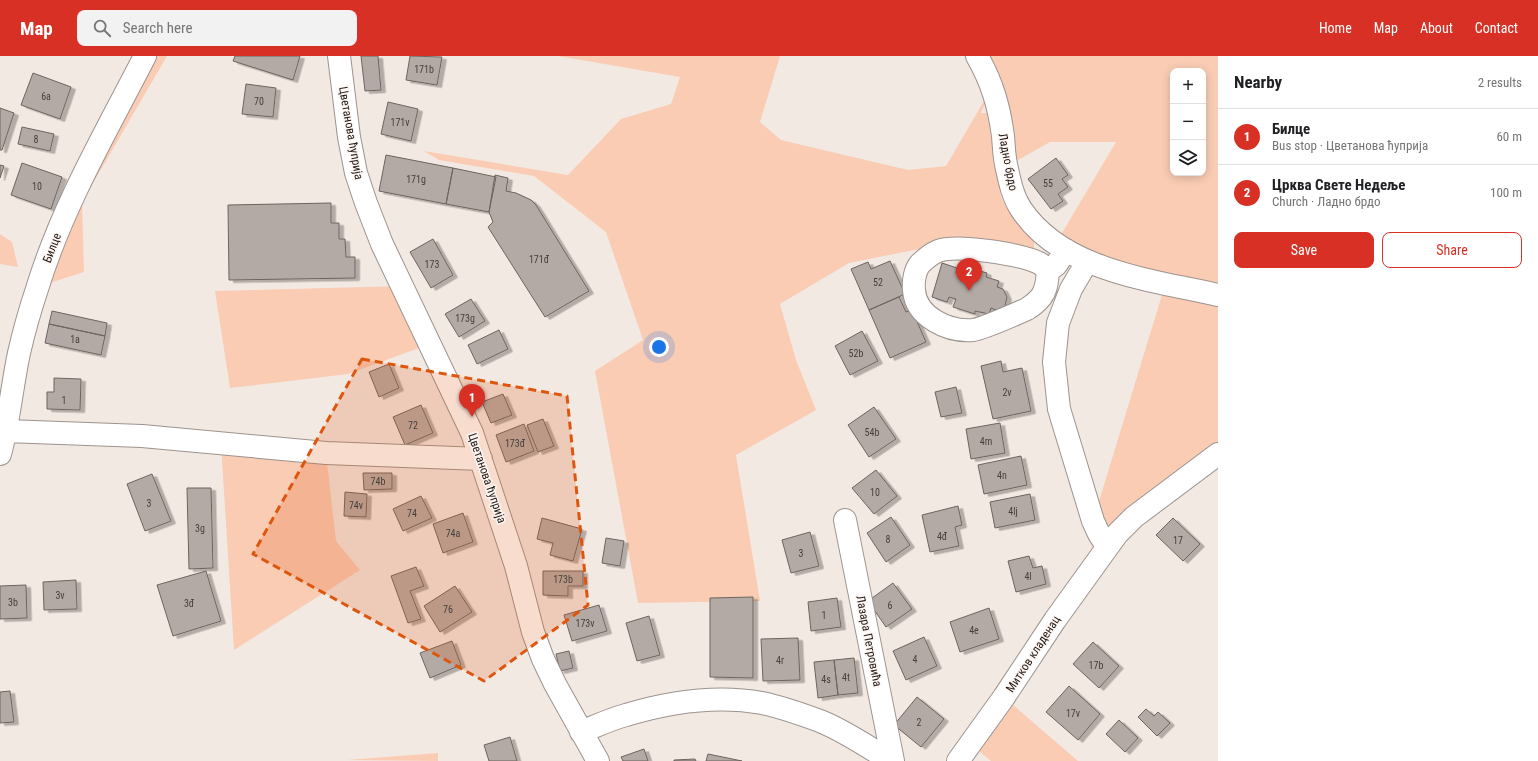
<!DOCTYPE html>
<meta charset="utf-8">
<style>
body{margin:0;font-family:"Roboto Condensed",sans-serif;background:#f2f2f2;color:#202124}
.controls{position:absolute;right:12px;top:12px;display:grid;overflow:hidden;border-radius:8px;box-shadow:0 2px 10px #0003}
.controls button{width:36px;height:36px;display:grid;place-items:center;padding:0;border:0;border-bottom:1px solid #e0e0e0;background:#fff;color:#202124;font:20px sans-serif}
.you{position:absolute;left:659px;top:291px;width:14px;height:14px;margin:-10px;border:3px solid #fff;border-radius:50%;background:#1a73e8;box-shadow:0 0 0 6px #1a73e833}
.badge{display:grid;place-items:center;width:26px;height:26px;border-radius:50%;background:#d93025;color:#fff;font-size:13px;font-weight:700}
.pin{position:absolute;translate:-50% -33px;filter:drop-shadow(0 1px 2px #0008)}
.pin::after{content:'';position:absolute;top:21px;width:14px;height:12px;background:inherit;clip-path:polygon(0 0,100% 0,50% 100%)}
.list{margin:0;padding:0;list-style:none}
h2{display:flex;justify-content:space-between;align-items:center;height:52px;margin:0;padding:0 16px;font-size:17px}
h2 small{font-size:13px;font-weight:400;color:#757577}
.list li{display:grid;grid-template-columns:26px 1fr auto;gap:12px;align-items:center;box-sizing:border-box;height:56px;padding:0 16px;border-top:1px solid #e0e0e0}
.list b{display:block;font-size:15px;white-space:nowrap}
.list p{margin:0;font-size:13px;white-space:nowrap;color:#757577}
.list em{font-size:13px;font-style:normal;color:#757577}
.actions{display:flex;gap:8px;padding:12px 16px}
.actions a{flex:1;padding:9px 0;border:1px solid #d93025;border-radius:8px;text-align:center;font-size:14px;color:#d93025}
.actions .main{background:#d93025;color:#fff}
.icon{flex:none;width:22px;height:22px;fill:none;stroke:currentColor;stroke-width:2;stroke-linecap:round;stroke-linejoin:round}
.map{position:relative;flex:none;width:1218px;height:705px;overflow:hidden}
header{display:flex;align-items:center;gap:24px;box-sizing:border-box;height:56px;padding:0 20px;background:#d93025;color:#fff}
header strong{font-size:19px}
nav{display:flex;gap:22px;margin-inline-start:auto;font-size:14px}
.search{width:280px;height:36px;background:#f2f2f2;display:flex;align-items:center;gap:10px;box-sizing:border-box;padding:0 14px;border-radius:8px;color:#757577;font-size:15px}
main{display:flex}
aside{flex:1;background:#fff}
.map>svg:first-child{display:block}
.green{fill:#faccb4;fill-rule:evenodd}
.building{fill:#b4aaa5;stroke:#6d645f;filter:url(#shadow)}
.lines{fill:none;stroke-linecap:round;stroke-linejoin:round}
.minor-casing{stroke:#9d938e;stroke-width:24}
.minor{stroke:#fff;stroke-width:22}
.marked{fill:#de560d;fill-opacity:0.2;stroke:#de560d;stroke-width:3;stroke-dasharray:8 5;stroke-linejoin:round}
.labels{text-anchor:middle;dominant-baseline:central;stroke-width:3;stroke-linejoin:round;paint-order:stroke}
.number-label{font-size:10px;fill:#443f3c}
.street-label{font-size:12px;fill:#1f1b19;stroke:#fff6f2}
</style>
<header>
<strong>Map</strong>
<div class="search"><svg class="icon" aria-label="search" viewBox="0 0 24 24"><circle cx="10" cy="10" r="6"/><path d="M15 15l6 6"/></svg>Search here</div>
<nav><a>Home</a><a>Map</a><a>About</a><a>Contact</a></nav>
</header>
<main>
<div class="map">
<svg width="1218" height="705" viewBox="0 0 1218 705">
<defs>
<filter id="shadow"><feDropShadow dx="4.5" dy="2.5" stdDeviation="0" flood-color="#0004"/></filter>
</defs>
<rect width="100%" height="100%" fill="#f3e9e3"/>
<path class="green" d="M145 0H167L82 146 84 216 37 231Z
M558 0H780L760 66 781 84 908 114 946 110 992 31 977 0H1218V398L1117 478 1093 465 1165 229 1056 187 1116 86H1050L1006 111 992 32 981 57H987L1001 141C1008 159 1021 171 1034 184V195L959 185 849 207 780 248 796 304 816 354 736 399 760 545 638 547 595 315 643 284 606 176 534 120 439 104 424 95 568 119 621 63 671 48 680 21ZM1173 15H1203V117H1173Z
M0 178 12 186 18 211 0 208Z
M402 230 430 288 348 318 230 332 215 235Z
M221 388 326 397 336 485 360 514 234 594Z
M1004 641 1078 705H991L971 688Z
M438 697V705L347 704Z"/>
<path class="building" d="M235 0H300L293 24 233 5Z
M361 0H378L381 34 365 35Z
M410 0 442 1 437 29 406 24Z
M33 17 71 31 60 63 21 49Z
M246 28 276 32 273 61 242 58Z
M388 46 418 53 411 85 381 78Z
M0 52 14 57 2 94H0Z
M22 71 54 78 50 95 18 88Z
M386 99 453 112 446 148 379 135Z
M1056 102 1068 119 1062 123 1068 131 1058 138 1063 145 1051 153 1028 123Z
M22 107 62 121 51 153 11 139Z
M0 109 4 110 0 122Z
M453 112 496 121 489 156 446 148Z
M495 119 508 122 506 135 516 137 531 144 536 149 589 235 545 261 488 171 493 166 489 156Z
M331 147V167H339V183H345L346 201H355V222L229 224 228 149Z
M433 183 453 219 431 232 410 196Z
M890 205 905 238 869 254 851 213 868 206 871 213Z
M942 207 957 212 956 217 963 219 966 211 987 217 986 221 999 225 997 231 1003 233 1007 241 1005 250 1001 253 996 254 991 252 989 258 975 255V258L953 251 956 243 949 241 947 246 932 241Z
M899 241 906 256 912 254 926 286 890 302 869 254Z
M471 243 485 265 459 281 445 258Z
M52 255 107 267 105 280 49 268Z
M49 268 105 280 101 299 45 287Z
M499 274 508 293 477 308 468 289Z
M862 275 878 305 850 319 835 290Z
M1001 305 1003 316 1022 312 1031 355 993 363 981 310Z
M389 308 399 332 379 341 369 316Z
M54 322 81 323 80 354 47 353V336H54Z
M956 331 962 357 941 361 935 336Z
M503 338 512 359 491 367 482 346Z
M421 349 433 377 405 389 393 361Z
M874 351 896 383 869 401 848 369Z
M543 363 554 390 538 396 527 369Z
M1000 367 1005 397 971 403 966 373Z
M524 368 534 395 506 406 496 379Z
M1021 400 1027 429 984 438 978 409Z
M876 414 897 440 874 458 852 432Z
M363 417H392V433L364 434Z
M152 418 171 465 145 475 127 428Z
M187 432H211L213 512 189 513Z
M345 436 367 438 366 461 344 460Z
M1030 438 1035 464 995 472 990 446Z
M421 440 432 462 403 475 393 453Z
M958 450 962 469 955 471 959 490 930 496 922 459Z
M463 457 473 486 443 497 433 468Z
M891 461 910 489 886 506 867 477Z
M542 462 582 473 573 505 550 499 553 487 537 483Z
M1173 462 1200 488 1183 505 1156 479Z
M810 476 819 510 791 517 782 484Z
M606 482 624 485 620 510 602 507Z
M1029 500 1033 512 1042 510 1046 528 1016 536 1008 505Z
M416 511 424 530 410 535 421 563 408 567 391 520Z
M206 515 221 565 173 580 157 529Z
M543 515H583V530H568V540L543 539Z
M76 524 77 553 44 554 43 526Z
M893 527 912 553 886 571 868 545Z
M26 529 27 562 0 563V530Z
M455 530 472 556 440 576 424 550Z
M753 541V622L710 621V542Z
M837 542 841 571 811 575 808 546Z
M599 549 607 575 572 585 564 559Z
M989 552 999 583 960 596 950 566Z
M649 560 660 599 637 605 626 567Z
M924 581 937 610 906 624 893 595Z
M798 582 800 624 763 625 761 583Z
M452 585 461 609 430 622 420 597Z
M1093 586 1119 610 1099 632 1073 608Z
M569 595 573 612 560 615 556 598Z
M854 602 858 637 838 639 834 604Z
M834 604 838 639 818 642 814 606Z
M1069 630 1100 658 1078 684 1046 656Z
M10 635 14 666 0 667V636Z
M917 641 944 663 921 691 894 669Z
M1146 653 1154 660 1158 656 1170 667 1157 680 1138 661Z
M1119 664 1138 682 1125 696 1106 678Z
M510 681 517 705H489L484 689Z
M644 693 648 705H623L621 701Z
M708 698 742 705H706Z
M695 703 696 705H674V704Z"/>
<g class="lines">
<g class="minor-casing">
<path id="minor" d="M339 0 349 81 356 117 366 147 382 188 472 377 516 510 533 576 543 603 555 628 598 705
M977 0C992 26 999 50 1003 80 1004 91 1004 102 1007 113 1010 127 1013 141 1021 153 1062 215 1152 224 1218 239
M1087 206 1071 233 1058 267 1054 306 1059 353 1093 465 1099 478 1107 490
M1048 215C1045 212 1043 209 1039 207 1020 198 957 188 938 195 931 198 925 203 920 208 915 214 913 225 914 234 916 261 948 276 973 274 981 273 1018 257 1027 253 1032 250 1037 246 1041 241 1047 233 1047 225 1048 215L1056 209 1066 194
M6 375 142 380 326 397 481 403
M0 398C9 365 12 330 19 297 24 275 30 254 37 233 62 151 106 76 145 0
M845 464 893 705
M581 676C596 670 611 663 626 659 669 646 718 639 762 647 781 651 801 658 820 665 845 675 868 691 891 705
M958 705 1004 641 1055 564 1117 478 1134 461 1218 398"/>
</g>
<use href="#minor" class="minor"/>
</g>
<path class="marked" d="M362 303 567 340 588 549 484 625 253 498Z"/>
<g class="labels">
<g class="number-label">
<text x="424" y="13">171b</text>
<text x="46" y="40">6a</text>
<text x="259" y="45">70</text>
<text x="400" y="66">171v</text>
<text x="36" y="83">8</text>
<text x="416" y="123">171g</text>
<text x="1048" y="127">55</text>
<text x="37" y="130">10</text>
<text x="539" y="203">171đ</text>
<text x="432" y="208">173</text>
<text x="878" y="226">52</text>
<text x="465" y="262">173g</text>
<text x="75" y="283">1a</text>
<text x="856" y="297">52b</text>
<text x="1007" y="336">2v</text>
<text x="64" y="344">1</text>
<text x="413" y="369">72</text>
<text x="872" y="376">54b</text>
<text x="986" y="385">4m</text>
<text x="515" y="387">173đ</text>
<text x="1002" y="419">4n</text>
<text x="378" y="425">74b</text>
<text x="875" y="436">10</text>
<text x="149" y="447">3</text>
<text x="356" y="449">74v</text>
<text x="1013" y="455">4lj</text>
<text x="412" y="457">74</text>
<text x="200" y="472">3g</text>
<text x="453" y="477">74a</text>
<text x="942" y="480">4đ</text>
<text x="888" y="483">8</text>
<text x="1178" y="484">17</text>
<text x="801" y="497">3</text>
<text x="1028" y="520">4l</text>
<text x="563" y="523">173b</text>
<text x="60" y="539">3v</text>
<text x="13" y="546">3b</text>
<text x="189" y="547">3đ</text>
<text x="890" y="549">6</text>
<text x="448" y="553">76</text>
<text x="824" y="559">1</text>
<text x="585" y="567">173v</text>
<text x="974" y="574">4e</text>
<text x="915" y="603">4</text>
<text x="780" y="604">4r</text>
<text x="1096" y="609">17b</text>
<text x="846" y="621">4t</text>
<text x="826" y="623">4s</text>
<text x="1073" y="657">17v</text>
<text x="919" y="666">2</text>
</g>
<g class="street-label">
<text transform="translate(351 77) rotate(80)">Цветанова ћуприја</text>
<text transform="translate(1008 106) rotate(79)">Ладно брдо</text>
<text transform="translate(52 192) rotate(-69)">Билце</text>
<text transform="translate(487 422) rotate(71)">Цветанова ћуприја</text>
<text transform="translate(869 585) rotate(79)">Лазара Петровића</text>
<text transform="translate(1033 598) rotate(-57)">Митков кладенац</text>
</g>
</g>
</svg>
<div class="controls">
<button>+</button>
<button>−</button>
<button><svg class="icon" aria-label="layers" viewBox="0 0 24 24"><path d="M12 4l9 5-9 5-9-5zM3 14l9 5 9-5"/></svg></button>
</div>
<div class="you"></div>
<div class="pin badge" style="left:472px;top:361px">1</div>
<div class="pin badge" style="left:969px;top:235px">2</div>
</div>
<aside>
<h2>Nearby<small>2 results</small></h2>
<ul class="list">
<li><span class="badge">1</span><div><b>Билце</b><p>Bus stop · Цветанова ћуприја</p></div><em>60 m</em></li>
<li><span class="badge">2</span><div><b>Црква Свете Недеље</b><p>Church · Ладно брдо</p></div><em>100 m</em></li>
</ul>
<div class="actions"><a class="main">Save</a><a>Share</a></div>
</aside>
</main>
